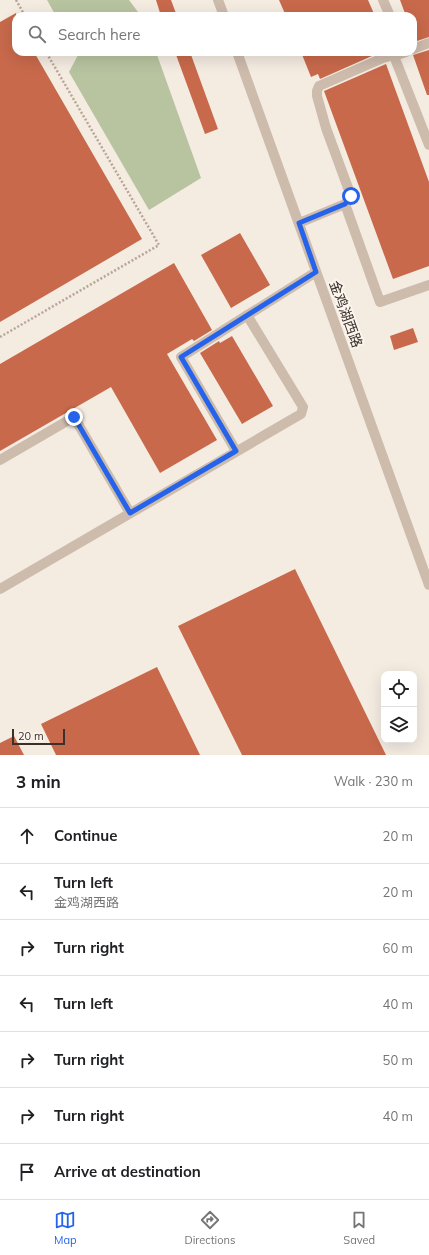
<!DOCTYPE html>
<meta charset="utf-8">
<style>
body{margin:0;font-family:Mulish,"Noto Sans SC",sans-serif;background:#f6f6f6;color:#202124}
.controls{position:absolute;right:12px;bottom:12px;display:grid;overflow:hidden;border-radius:8px;box-shadow:0 4px 16px #0002}
.controls button{width:36px;height:36px;display:grid;place-items:center;padding:0;border:0;border-bottom:1px solid #e0e0e0;background:#fff;color:#202124;font:20px sans-serif}
.scale{position:absolute;left:12px;bottom:10px;width:53px;box-sizing:border-box;padding-left:4px;border:2px solid #3b302b;border-top:0;font-size:11px;line-height:14px;white-space:nowrap;color:#3b302b;-webkit-text-stroke:3px #fbf5ee;paint-order:stroke}
.stop{position:absolute;width:12px;height:12px;margin:-9px;border:3px solid #2563eb;border-radius:50%;background:#fff}
.stop.end{background:#2563eb;border-color:#fff;box-shadow:0 1px 4px #0008}
.list{margin:0;padding:0;list-style:none}
h2{display:flex;justify-content:space-between;align-items:center;height:52px;margin:0;padding:0 16px;font-size:17px}
h2 small{font-size:13px;font-weight:400;color:#757577}
.list li{display:grid;grid-template-columns:26px 1fr auto;gap:12px;align-items:center;box-sizing:border-box;height:56px;padding:0 16px;border-top:1px solid #e0e0e0}
.list b{display:block;font-size:15px;white-space:nowrap}
.list p{margin:0;font-size:13px;white-space:nowrap;color:#757577}
.list em{font-size:13px;font-style:normal;color:#757577}
.icon{flex:none;width:22px;height:22px;fill:none;stroke:currentColor;stroke-width:2;stroke-linecap:round;stroke-linejoin:round}
.map{position:relative;flex:none;width:429px;height:755px;overflow:hidden}
.search{position:absolute;background:#fff;box-shadow:0 4px 16px #0002;left:12px;right:12px;top:12px;height:44px;display:flex;align-items:center;gap:10px;box-sizing:border-box;padding:0 14px;border-radius:12px;color:#757577;font-size:15px}
.sheet{height:444px;background:#fff}
nav{display:flex;justify-content:space-around;align-items:center;box-sizing:border-box;height:56px;border-top:1px solid #e0e0e0;background:#fff;font-size:11px;color:#757577}
nav a{display:grid;justify-items:center;gap:2px}
nav .on{color:#2563eb}
.map>svg:first-child{display:block}
.green{fill:#b8c4a0}
.building{fill:#c8694b}
.lines{fill:none;stroke-linecap:round;stroke-linejoin:round}
.path{stroke:#b9a596;stroke-width:2.5;stroke-dasharray:2 2;stroke-linecap:butt}
.minor{stroke:#cdbbac;stroke-width:10}
.route{stroke:#2563eb;stroke-width:5}
.labels{text-anchor:middle;dominant-baseline:central;stroke-width:4;stroke-linejoin:round;paint-order:stroke}
.street-label{font-size:14px;fill:#3b302b;stroke:#fbf5ee}
</style>
<div class="map">
<svg width="429" height="755" viewBox="0 0 429 755">
<rect width="100%" height="100%" fill="#f4ebe1"/>
<path class="green" d="M47 0H129L141 16H56Z
M76 52H156L201 178 149 210 69 72 78 55Z"/>
<path class="building" d="M156 0H171L177 16H161Z
M279 0H368L375 16H286Z
M400 0H429V37L417 41 413 32V16H406Z
M16 13V52H34L142 239 0 322V22Z
M429 50V95H427L413 55Z
M175 52H190L218 129 205 134Z
M301 52H381L320 79 318 74 311 77Z
M386 64 429 182V266L393 279 324 91Z
M240 233 270 285 231 308 201 255Z
M174 263 212 330 194 341 192 339 167 354 217 440 160 473 111 387 0 451V364Z
M413 328 418 342 394 350 390 336Z
M232 336 273 406 242 424 200 353 219 341 220 343Z
M295 569 386 755H242L178 626Z
M157 667 200 755H56L41 724Z
M14 736 24 755H0V743Z"/>
<g class="lines">
<path class="path" d="M16 0 25 16
M0 337 159 245 46 52"/>
<path class="minor" d="M218 0 224 16
M383 0 390 16
M413 49 429 43
M237 52 429 585
M394 56 406 52
M345 204 351 196 326 128 317 96V91L319 86 383 58 390 56H394L429 145
M299 223 345 204 380 302 429 285
M236 451 181 357 316 272
M0 460 74 417 130 513
M0 589 301 414 303 407 247 315"/>
</g>
<g class="lines">
<path class="route" d="M74 417 130 513 236 451 181 357 316 272 299 223 345 204 351 196"/>
</g>
<g class="labels">
<g class="street-label">
<text transform="translate(346 314) rotate(70)">金鸡湖西路</text>
</g>
</g>
</svg>
<div class="controls">
<button><svg class="icon" aria-label="locate" viewBox="0 0 24 24"><circle cx="12" cy="12" r="6"/><path d="M12 2v4M12 18v4M2 12h4M18 12h4"/></svg></button>
<button><svg class="icon" aria-label="layers" viewBox="0 0 24 24"><path d="M12 4l9 5-9 5-9-5zM3 14l9 5 9-5"/></svg></button>
</div>
<div class="scale">20 m</div>
<div class="stop" style="left:351px;top:196px"></div>
<div class="stop end" style="left:74px;top:417px"></div>
<div class="search"><svg class="icon" aria-label="search" viewBox="0 0 24 24"><circle cx="10" cy="10" r="6"/><path d="M15 15l6 6"/></svg>Search here</div>
</div>
<section class="sheet">
<h2>3 min<small>Walk · 230 m</small></h2>
<ul class="list">
<li><svg class="icon" aria-label="ahead" viewBox="0 0 24 24"><path d="M12 20V5M6 11l6-6 6 6"/></svg><div><b>Continue</b></div><em>20 m</em></li>
<li><svg class="icon" aria-label="left" viewBox="0 0 24 24"><path d="M17 20v-9H6M10 6l-5 5 5 5"/></svg><div><b>Turn left</b><p>金鸡湖西路</p></div><em>20 m</em></li>
<li><svg class="icon" aria-label="right" viewBox="0 0 24 24"><path d="M7 20v-9h11M14 6l5 5-5 5"/></svg><div><b>Turn right</b></div><em>60 m</em></li>
<li><svg class="icon" aria-label="left" viewBox="0 0 24 24"><path d="M17 20v-9H6M10 6l-5 5 5 5"/></svg><div><b>Turn left</b></div><em>40 m</em></li>
<li><svg class="icon" aria-label="right" viewBox="0 0 24 24"><path d="M7 20v-9h11M14 6l5 5-5 5"/></svg><div><b>Turn right</b></div><em>50 m</em></li>
<li><svg class="icon" aria-label="right" viewBox="0 0 24 24"><path d="M7 20v-9h11M14 6l5 5-5 5"/></svg><div><b>Turn right</b></div><em>40 m</em></li>
<li><svg class="icon" aria-label="arrive" viewBox="0 0 24 24"><path d="M6 21V4h12l-3 4 3 4H6"/></svg><div><b>Arrive at destination</b></div></li>
</ul>
</section>
<nav>
<a class="on"><svg class="icon" aria-label="map" viewBox="0 0 24 24"><path d="M3 6l6-2 6 2 6-2v14l-6 2-6-2-6 2zM9 4v14M15 6v14"/></svg>Map</a>
<a><svg class="icon" aria-label="directions" viewBox="0 0 24 24"><path d="M12 3l9 9-9 9-9-9zM9 14v-3h6M13 9l2 2-2 2"/></svg>Directions</a>
<a><svg class="icon" aria-label="saved" viewBox="0 0 24 24"><path d="M7 4h10v16l-5-4-5 4z"/></svg>Saved</a>
</nav>
